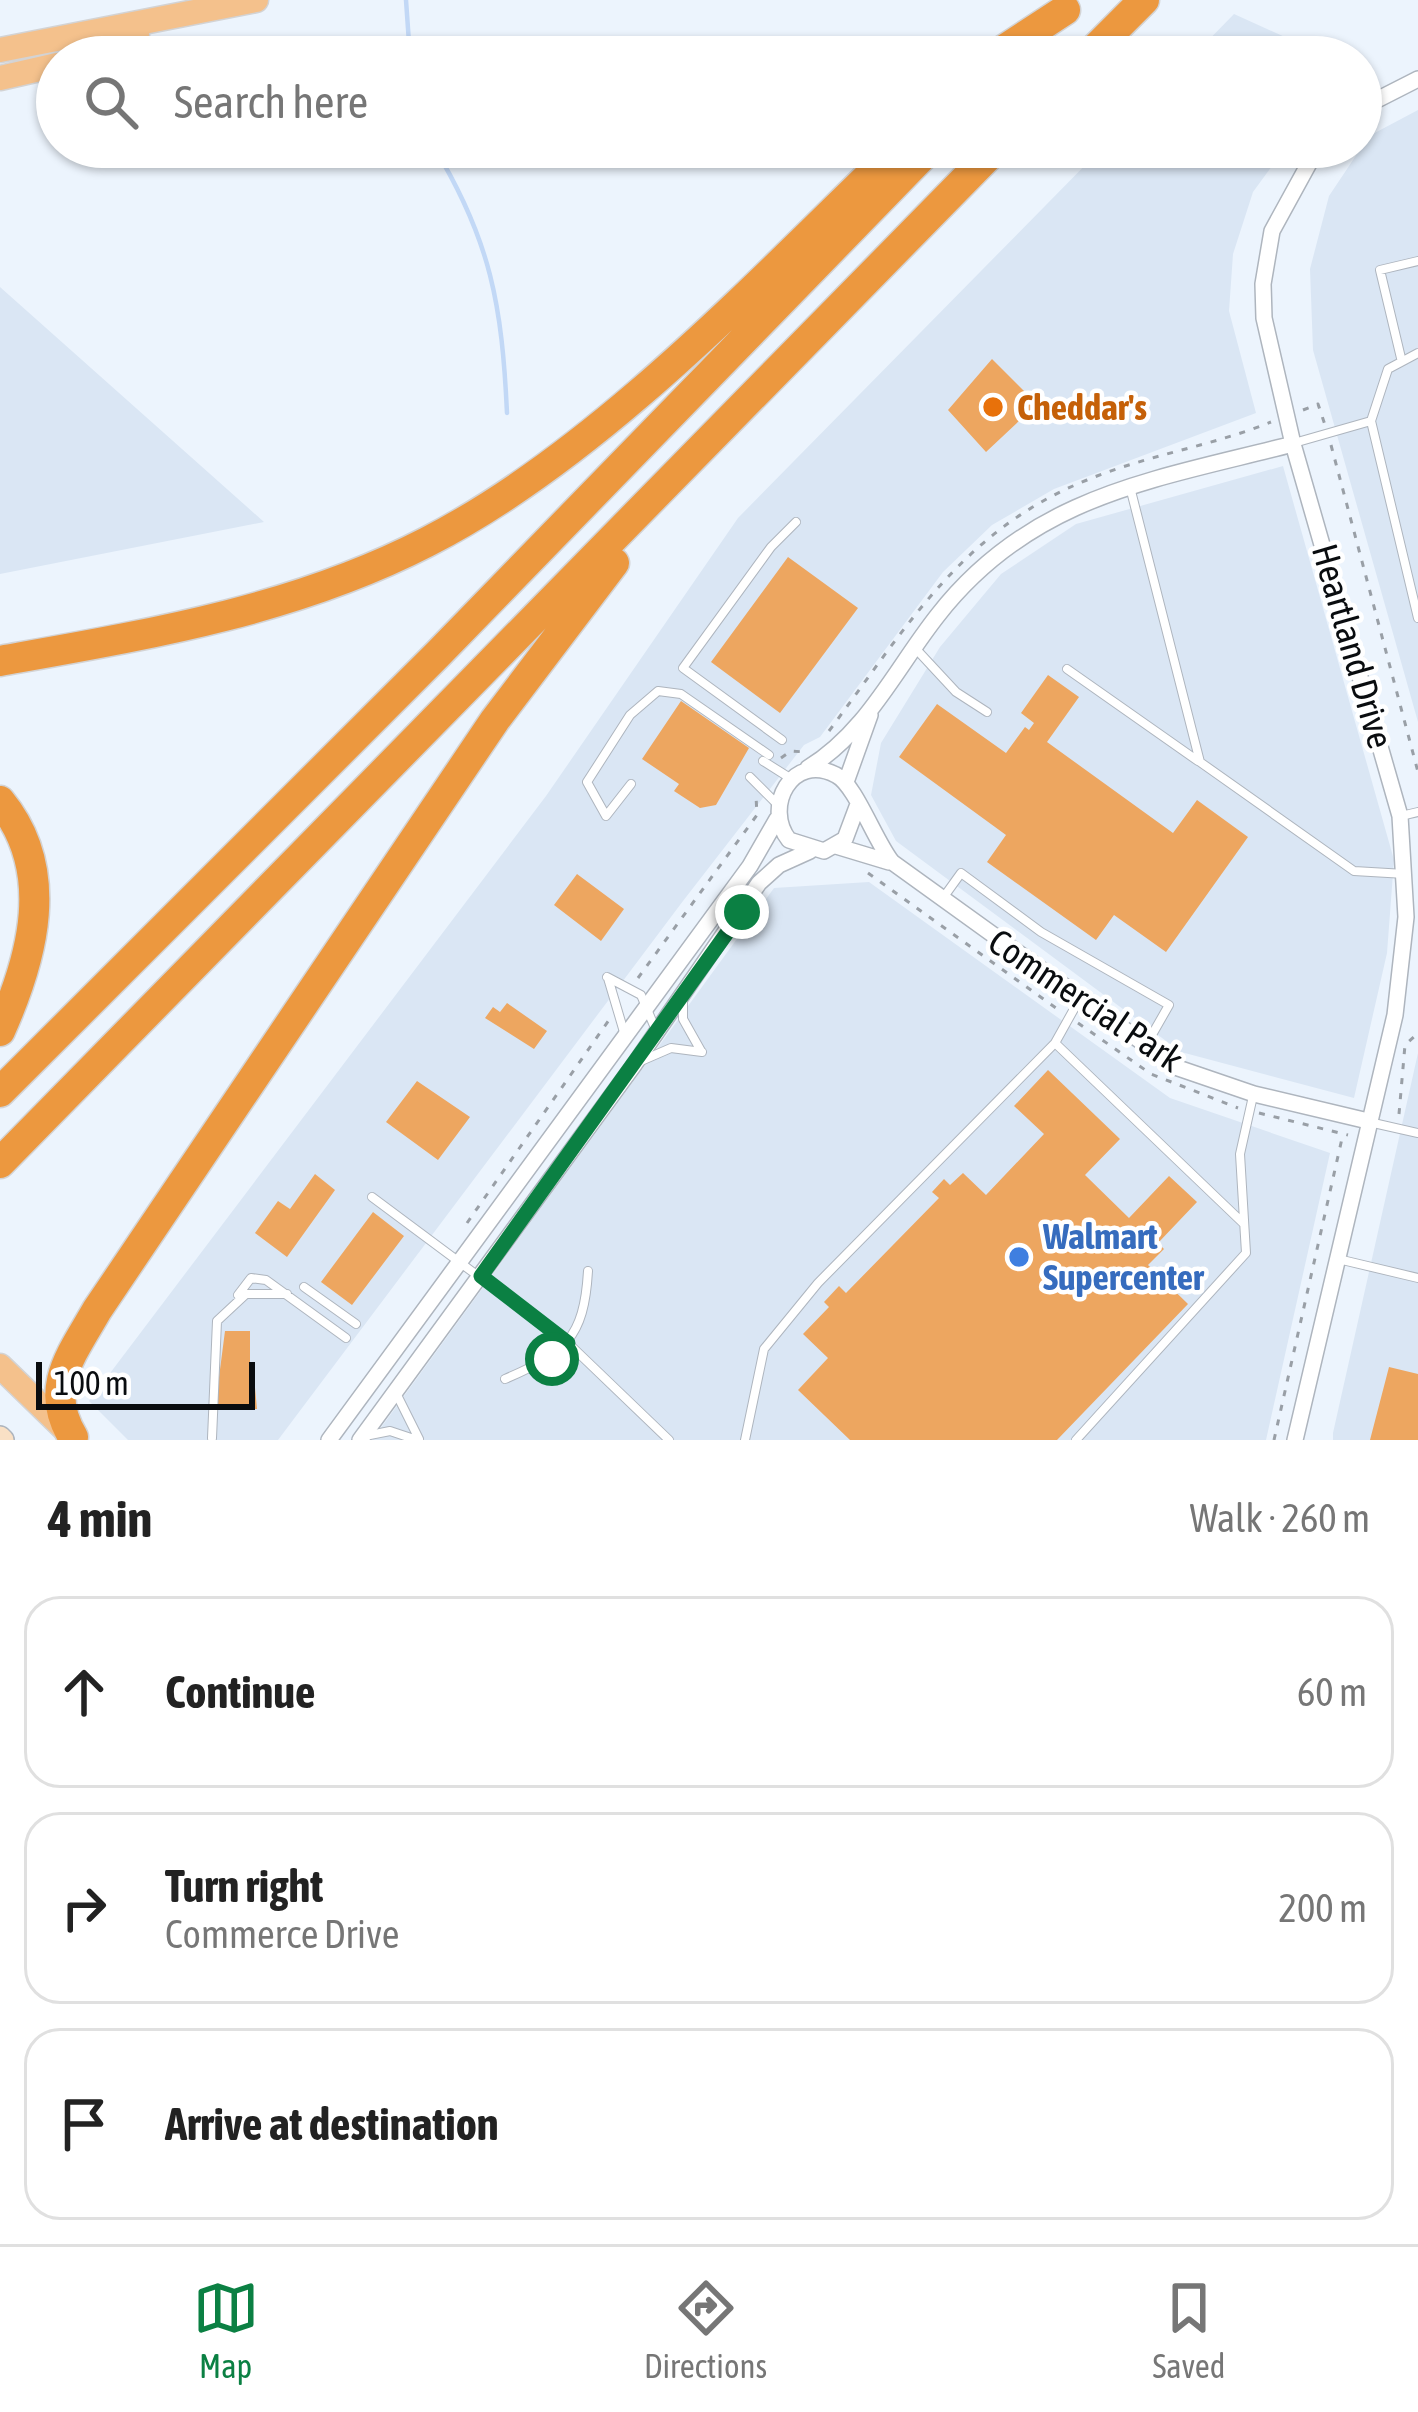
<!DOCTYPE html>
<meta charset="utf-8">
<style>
body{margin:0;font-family:"Asap Condensed",sans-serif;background:#f6f6f6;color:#222}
.scale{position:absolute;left:36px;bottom:30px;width:219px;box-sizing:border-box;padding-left:12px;border:6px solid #090c0f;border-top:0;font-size:33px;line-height:42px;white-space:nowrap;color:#090c0f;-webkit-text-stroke:9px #fff;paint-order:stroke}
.stop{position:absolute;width:36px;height:36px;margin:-27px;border:9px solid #0b8043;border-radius:50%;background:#fff}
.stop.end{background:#0b8043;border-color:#fff;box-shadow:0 3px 12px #0008}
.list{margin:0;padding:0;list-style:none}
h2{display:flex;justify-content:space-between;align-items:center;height:156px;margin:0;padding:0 48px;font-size:51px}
h2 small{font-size:39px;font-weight:400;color:#767676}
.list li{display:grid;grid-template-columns:78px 1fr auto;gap:36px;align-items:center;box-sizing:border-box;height:192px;margin:0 24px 24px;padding:0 24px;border:3px solid #e0e0e0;border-radius:36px}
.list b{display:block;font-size:45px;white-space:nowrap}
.list p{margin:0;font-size:39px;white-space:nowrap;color:#767676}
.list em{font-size:39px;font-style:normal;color:#767676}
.icon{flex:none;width:66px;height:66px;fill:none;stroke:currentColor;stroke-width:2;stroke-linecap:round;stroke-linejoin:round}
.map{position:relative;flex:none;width:1418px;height:1440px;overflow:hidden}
.search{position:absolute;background:#fff;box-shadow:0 3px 9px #0004;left:36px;right:36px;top:36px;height:132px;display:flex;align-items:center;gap:30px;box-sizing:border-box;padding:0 42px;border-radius:66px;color:#767676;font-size:45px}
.sheet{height:804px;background:#fff}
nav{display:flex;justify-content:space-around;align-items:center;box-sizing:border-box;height:168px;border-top:3px solid #e0e0e0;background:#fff;font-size:33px;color:#767676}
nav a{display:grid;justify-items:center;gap:6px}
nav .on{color:#0b8043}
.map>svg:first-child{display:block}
.built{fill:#dae6f4}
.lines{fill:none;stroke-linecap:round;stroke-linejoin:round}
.stream{stroke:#c2d8f6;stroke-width:4.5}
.building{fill:#eda660}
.lane-casing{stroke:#aeb5be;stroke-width:10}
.street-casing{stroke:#aeb5be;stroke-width:18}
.secondary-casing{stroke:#aeb5be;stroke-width:24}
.primary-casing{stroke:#d3d3d4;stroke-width:27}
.highway-casing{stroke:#d3d3d4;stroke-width:33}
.path{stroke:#999fa6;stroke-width:3;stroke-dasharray:6 9;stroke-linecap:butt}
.lane{stroke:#fff;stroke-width:8}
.street{stroke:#fff;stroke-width:15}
.secondary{stroke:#f9e0c5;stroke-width:21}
.primary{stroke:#f4c18c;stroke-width:24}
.highway{stroke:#ec983f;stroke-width:30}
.route{stroke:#0b8043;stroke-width:15}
.food-dot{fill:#e8710a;stroke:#fff;stroke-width:4.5}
.shop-dot{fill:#3f7fe0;stroke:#fff;stroke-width:4.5}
.labels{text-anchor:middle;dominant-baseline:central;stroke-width:9;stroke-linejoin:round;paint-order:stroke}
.food-label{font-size:36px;font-weight:bold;fill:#c56008;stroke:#fff;text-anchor:start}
.street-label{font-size:36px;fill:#090c0f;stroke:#fff}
.shop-label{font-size:36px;font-weight:bold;fill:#366cbe;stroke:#fff;text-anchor:start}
</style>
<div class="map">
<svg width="1418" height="1440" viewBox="0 0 1418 1440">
<rect width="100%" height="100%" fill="#ecf4fd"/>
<path class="built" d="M1234 14 1329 57H1192Z
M1418 110V722L1313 350 1310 269 1329 196 1369 136Z
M1103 147H1286L1253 192 1233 254 1229 311 1256 413 1054 489 992 525 943 572 820 737 804 745 683 901 278 1440H128L89 1401 546 796 738 518Z
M0 287 264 522 0 574Z
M1283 466 1394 860 1387 953 1354 1098 1181 1052 896 841 871 795 881 743 940 647 1001 574 1076 524Z
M869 882 1170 1098 1330 1153 1266 1440H372L774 888Z
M1418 1053V1440H1333V1433Z"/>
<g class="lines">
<path class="stream" d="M406 0 410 57
M434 147C491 241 502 306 507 413"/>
</g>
<path class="building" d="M992 359 1037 404 986 452 948 410Z
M788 557 858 608 780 713 711 662Z
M1048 675 1079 697 1047 742 1173 833 1197 800 1248 837 1166 952 1114 915 1096 940 987 862 1006 835 899 757 937 704 1006 753 1025 727 1029 730 1034 723 1021 713Z
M681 701 749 748 716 805 700 808 674 791 679 784 642 759Z
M577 874 624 909 601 941 554 905Z
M507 1003 547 1031 534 1049 485 1018 493 1007 500 1012Z
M1048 1070 1120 1139 1085 1175 1129 1218 1169 1176 1197 1202 1158 1243 1164 1249 1148 1265 1188 1304 1057 1440H850L798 1390 828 1358 803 1334 829 1307 824 1302 839 1286 846 1293 939 1198 932 1192 944 1179 950 1185 963 1173 986 1195 1044 1134 1014 1106Z
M417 1081 470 1117 438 1160 386 1122Z
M315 1174 335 1190 287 1257 255 1233 278 1201 290 1209Z
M373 1212 404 1236 352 1305 321 1282Z
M225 1331H250V1378L254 1377 257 1409 215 1408Z
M1389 1367 1418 1374V1440H1370Z"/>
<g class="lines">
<g class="lane-casing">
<path id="lane" d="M1418 353 1388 369 1371 421 1418 618
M1401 358 1380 270 1418 261
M1294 443 1371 421
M1130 487 1200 762 1354 871 1405 874
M916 649 956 692 987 712
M1067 669 1198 761
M782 740 683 668 771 547 796 522
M763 761 790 778
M750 777 777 804
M631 784 606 816 587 782 630 715 658 691 681 694 769 755
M1401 816 1418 812
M943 898 961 873 1041 932 1169 1005 1145 1047
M607 977 641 995 655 1028
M608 978 624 1032
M683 999V1019L701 1051
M1055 1043 1243 1223
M641 1061 671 1048 702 1052
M1369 1122 1418 1133
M372 1197 568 1343 669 1440
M1338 1259 1418 1278
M304 1287 356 1324
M238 1295 251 1278 266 1280 346 1338
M505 1379C565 1353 584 1339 588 1271
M396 1393 419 1439
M365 1436 390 1431 417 1440
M212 1438 217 1321 246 1294H287
M745 1440 764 1349 818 1283 1055 1043 1079 1000
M1076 1440 1246 1253 1240 1154 1253 1096"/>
</g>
<g class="street-casing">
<path id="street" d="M1361 108 1418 79
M808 768C867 732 896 668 938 615 1032 495 1154 480 1293 444
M846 782 870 715
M857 807 845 839 824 851 789 840C763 807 792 752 836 775 855 784 875 841 892 862L1178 1068 1254 1094 1368 1121
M836 846 889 862
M329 1440 750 866 777 819
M360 1440 634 1065 759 883 779 865 810 851
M1295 1440 1395 1015 1406 917 1400 816 1293 444 1264 318 1263 284 1272 231 1318 147"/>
</g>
<g class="secondary-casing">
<path id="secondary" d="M0 1437 3 1440"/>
</g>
<g class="primary-casing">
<path id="primary" d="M0 50 256 0
M82 57 137 34
M0 78 57 65
M0 1366 70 1434"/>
</g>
<g class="highway-casing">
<path id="highway" d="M993 57 1065 10
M1087 57 1144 0
M0 661C146 635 293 611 427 542 599 454 760 281 899 147
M0 801C57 870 33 957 0 1031
M0 1092 438 654 931 147
M0 1163 997 147
M73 1437C43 1388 72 1354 97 1310L495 720 614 563"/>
</g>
<path class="path" d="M1303 410 1318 404 1325 425
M1331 445 1418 772
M829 731C906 628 962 530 1087 480 1147 455 1212 446 1271 422
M781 758 791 751 805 752
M868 873 1060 1011
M638 978 757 815 756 796
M1078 1023 1151 1074 1238 1108
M1259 1113 1348 1135
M1399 1114 1405 1045 1418 1033
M467 1223 609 1020
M1274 1440 1343 1134"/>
<use href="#lane" class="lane"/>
<use href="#street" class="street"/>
<use href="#secondary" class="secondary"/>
<use href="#primary" class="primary"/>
<use href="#highway" class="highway"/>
</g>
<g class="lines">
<path class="route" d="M552 1359 568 1343 481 1276 742 912"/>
</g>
<circle class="food-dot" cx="993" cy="407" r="12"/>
<circle class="shop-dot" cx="1019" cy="1257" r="12"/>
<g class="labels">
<g class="food-label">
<text x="1017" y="407">Cheddar's</text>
</g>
<g class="street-label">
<text transform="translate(1353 646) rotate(74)">Heartland Drive</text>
<text transform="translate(1086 1000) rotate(34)">Commercial Park</text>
</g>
<g class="shop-label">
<text x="1043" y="1236">Walmart<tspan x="1043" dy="41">Supercenter</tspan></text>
</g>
</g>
</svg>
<div class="scale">100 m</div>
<div class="stop" style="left:552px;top:1359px"></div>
<div class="stop end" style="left:742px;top:912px"></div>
<div class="search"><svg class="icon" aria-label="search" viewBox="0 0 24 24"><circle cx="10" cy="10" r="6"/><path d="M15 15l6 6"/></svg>Search here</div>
</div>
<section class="sheet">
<h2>4 min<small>Walk · 260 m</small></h2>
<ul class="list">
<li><svg class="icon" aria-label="ahead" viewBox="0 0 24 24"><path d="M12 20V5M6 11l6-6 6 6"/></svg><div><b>Continue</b></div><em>60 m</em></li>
<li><svg class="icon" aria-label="right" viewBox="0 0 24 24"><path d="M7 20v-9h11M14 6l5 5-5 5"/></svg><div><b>Turn right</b><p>Commerce Drive</p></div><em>200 m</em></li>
<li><svg class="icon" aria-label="arrive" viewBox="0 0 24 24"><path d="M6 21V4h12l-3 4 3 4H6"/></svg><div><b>Arrive at destination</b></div></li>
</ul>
</section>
<nav>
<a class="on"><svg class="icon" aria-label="map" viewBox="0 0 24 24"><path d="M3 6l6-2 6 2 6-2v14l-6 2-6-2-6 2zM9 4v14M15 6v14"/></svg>Map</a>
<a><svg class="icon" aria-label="directions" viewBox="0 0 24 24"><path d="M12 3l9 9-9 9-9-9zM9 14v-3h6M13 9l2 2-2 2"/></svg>Directions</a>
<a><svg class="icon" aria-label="saved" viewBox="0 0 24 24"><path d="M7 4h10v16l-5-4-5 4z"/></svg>Saved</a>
</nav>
